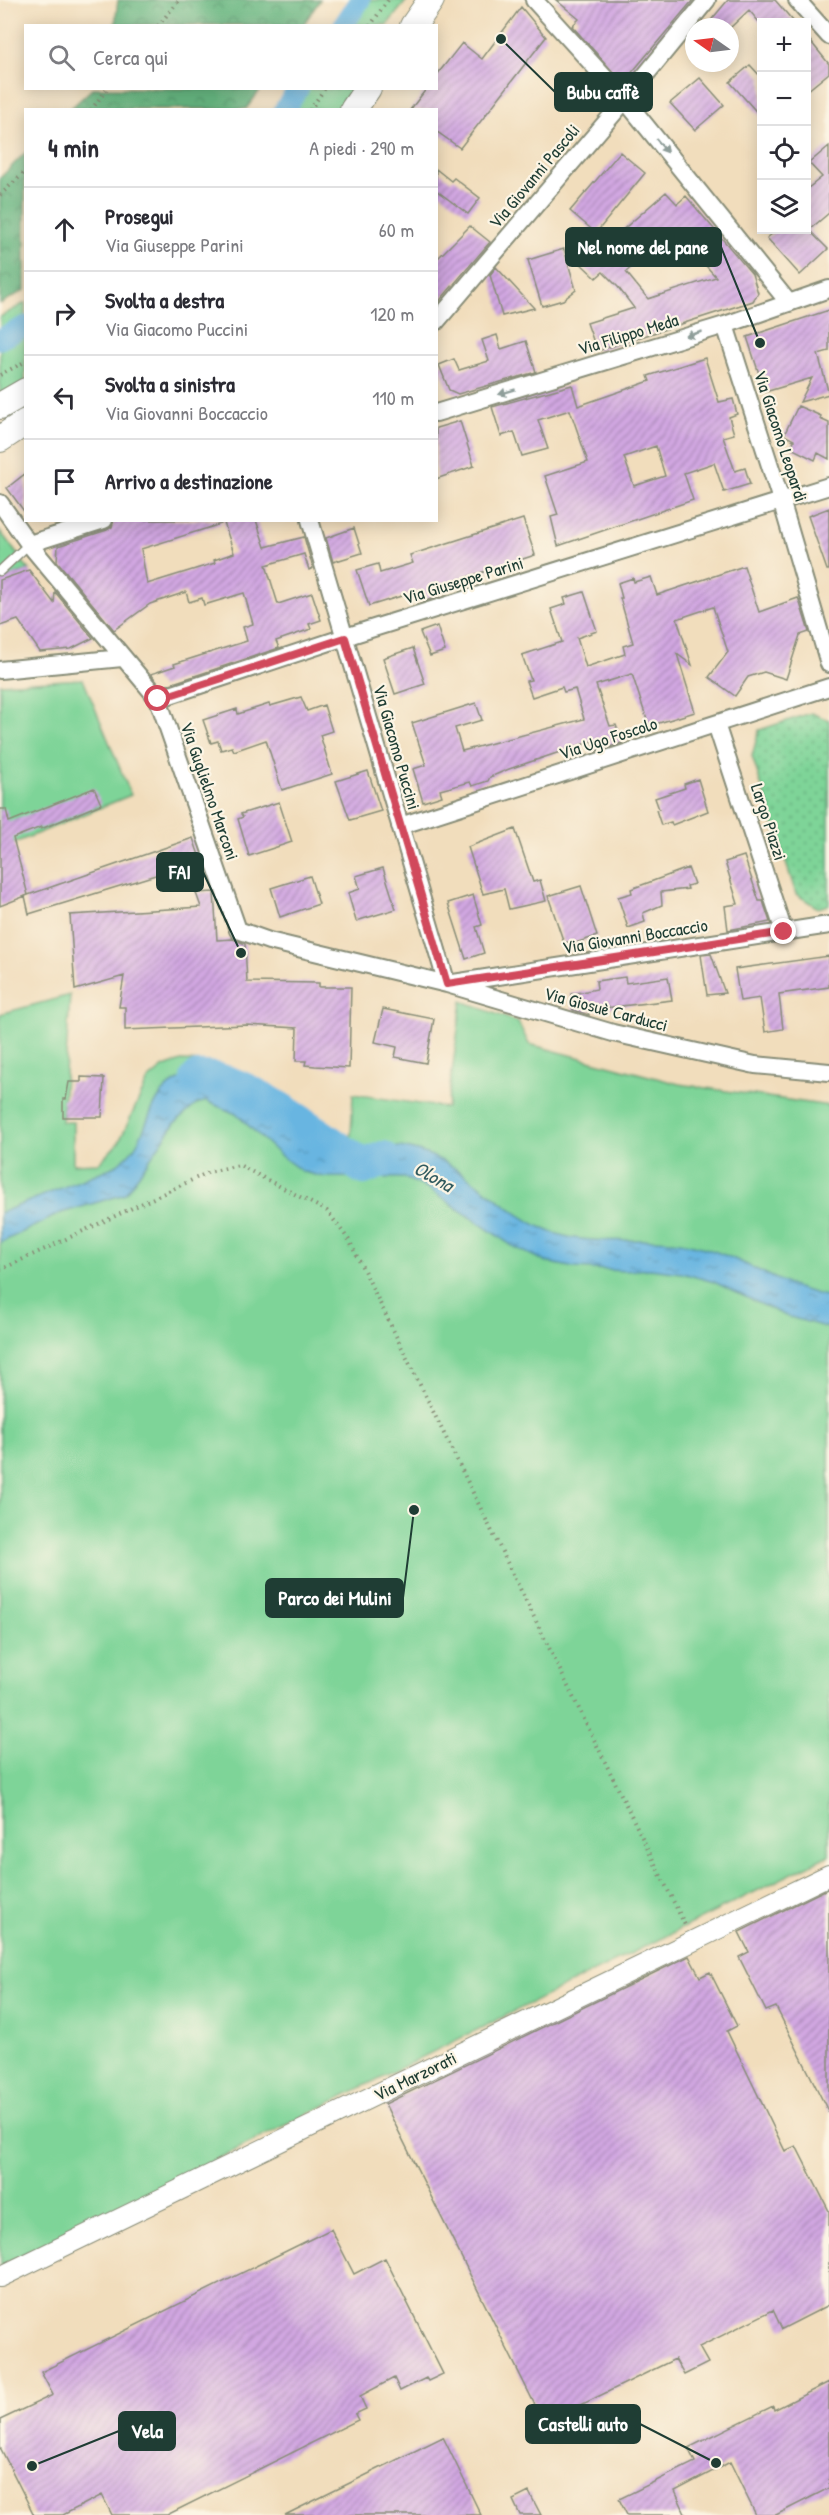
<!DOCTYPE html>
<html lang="it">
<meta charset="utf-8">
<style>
body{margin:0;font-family:"Patrick Hand",sans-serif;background:#f7f7f7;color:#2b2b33}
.controls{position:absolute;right:18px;top:18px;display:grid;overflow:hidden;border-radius:0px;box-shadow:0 3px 15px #0003}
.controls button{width:54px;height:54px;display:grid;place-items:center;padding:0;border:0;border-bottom:2px solid #e1e1e2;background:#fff;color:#2b2b33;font:30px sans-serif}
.compass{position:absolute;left:685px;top:18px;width:54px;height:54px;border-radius:50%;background:#fff;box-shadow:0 3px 15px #0003;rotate:284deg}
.stop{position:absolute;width:18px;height:18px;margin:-14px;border:4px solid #d1495b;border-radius:50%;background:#fff}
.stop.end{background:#d1495b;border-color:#fff;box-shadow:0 2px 6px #0008}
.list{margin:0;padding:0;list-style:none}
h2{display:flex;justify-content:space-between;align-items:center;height:78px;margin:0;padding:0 24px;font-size:26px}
h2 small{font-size:20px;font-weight:400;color:#7c7c81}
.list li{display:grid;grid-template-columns:39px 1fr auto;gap:18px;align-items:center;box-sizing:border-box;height:84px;padding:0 24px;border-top:2px solid #e1e1e2}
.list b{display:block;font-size:22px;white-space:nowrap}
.list p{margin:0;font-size:20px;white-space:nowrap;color:#7c7c81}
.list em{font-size:20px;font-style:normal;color:#7c7c81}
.icon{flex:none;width:33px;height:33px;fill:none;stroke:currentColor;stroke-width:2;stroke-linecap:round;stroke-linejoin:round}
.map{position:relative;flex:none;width:829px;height:2515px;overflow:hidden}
.search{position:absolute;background:#fff;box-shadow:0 3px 15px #0003;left:24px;top:24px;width:414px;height:66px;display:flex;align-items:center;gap:15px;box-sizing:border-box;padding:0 21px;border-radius:0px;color:#7c7c81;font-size:22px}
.panel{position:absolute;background:#fff;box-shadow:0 3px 15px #0003;left:24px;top:108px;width:414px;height:414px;border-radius:0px}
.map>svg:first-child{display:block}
.forest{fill:url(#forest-crowns);stroke:#427a5a;stroke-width:1.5}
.park{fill:#7ed498;stroke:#4e8866;stroke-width:1.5}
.garden{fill:url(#garden-dots);stroke:#4e8866;stroke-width:1.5}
.water{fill:url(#water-ripples);stroke:#43798a;stroke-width:1.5}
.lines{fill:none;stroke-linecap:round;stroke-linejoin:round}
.canal{stroke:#67b5e1;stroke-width:21}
.river{stroke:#67b5e1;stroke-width:36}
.building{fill:url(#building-hatch);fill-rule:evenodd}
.service-casing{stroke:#888d78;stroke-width:11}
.minor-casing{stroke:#888d78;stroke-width:20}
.tertiary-casing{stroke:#888d78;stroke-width:22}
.primary-casing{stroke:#888d78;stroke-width:28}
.path{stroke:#888d78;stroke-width:4;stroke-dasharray:1.5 4.5;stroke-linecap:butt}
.service{stroke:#fff;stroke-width:8}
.minor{stroke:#fff;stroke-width:16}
.tertiary{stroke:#fff;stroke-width:20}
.primary{stroke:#fff;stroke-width:26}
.oneway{fill:#8f9e9a}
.route{stroke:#d1495b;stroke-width:8}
.labels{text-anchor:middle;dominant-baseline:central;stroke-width:4.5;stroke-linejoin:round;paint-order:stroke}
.street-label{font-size:18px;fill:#1f3d34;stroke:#fcf5e5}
.water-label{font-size:20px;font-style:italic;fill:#315b5f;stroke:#fcf5e5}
.leader{fill:none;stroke:#1f3d34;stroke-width:2}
.callout-dot{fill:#1f3d34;stroke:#fcf5e5;stroke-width:2}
.callout{fill:#1f3d34;stroke:#1f3d34;stroke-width:2}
.callout-label{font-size:20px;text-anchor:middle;font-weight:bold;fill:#fff}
</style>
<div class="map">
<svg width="829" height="2515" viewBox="0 0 829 2515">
<defs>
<pattern id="forest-crowns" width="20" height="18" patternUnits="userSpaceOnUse" patternTransform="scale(1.5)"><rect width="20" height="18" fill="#66b680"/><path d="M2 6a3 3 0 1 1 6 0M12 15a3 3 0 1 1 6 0" fill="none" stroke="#53956a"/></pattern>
<pattern id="garden-dots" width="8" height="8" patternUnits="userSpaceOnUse" patternTransform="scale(1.5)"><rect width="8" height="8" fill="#7ed498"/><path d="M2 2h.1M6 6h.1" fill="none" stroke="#67ad7d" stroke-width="1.8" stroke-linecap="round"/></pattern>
<pattern id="water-ripples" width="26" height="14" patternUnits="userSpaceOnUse" patternTransform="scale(1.5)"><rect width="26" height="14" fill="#67b5e1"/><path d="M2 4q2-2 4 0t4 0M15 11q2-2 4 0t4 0" fill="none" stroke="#5494b7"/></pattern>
<pattern id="building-hatch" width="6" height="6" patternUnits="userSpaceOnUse" patternTransform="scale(1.5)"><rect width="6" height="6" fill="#d2a7e2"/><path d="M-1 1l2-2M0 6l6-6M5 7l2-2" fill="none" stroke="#aa89b8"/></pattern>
</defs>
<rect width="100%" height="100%" fill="#fcf5e5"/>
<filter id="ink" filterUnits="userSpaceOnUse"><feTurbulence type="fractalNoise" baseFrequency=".0167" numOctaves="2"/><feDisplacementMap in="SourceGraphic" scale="12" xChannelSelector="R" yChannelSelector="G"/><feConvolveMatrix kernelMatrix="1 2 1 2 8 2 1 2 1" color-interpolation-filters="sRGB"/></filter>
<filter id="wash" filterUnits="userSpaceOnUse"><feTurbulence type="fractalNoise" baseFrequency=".008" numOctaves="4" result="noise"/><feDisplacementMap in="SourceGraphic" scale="24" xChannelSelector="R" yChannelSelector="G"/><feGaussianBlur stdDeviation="1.35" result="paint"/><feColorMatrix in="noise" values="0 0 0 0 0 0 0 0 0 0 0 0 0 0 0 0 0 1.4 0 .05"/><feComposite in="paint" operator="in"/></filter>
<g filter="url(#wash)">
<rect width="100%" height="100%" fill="#f1ddbc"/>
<path class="forest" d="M118 0H320L303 25H115Z
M92 89V88L261 89 246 109H70Z
M25 153V290L0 304V178Z"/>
<path class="park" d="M368 0H407L387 25H350Z
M306 89H353L337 109 290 110Z
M25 303V395L0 412V317Z
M0 531 29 570 0 580Z
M83 679 131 795 0 849V684Z
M70 995 62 1122H73V1164L99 1163 119 1142 148 1080 164 1067 181 1061 208 1062 245 1074 283 1120 325 1140 338 1141 351 1135 353 1094 447 1108 462 1001 518 1022 529 1044 679 1084 829 1106V1855L0 2267V1014Z"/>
<path class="garden" d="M811 713 829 720V905L818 908 796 894 752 756 759 730Z"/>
<path class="water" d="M206 1072C215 1075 227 1077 236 1082 264 1102 283 1134 316 1147 347 1159 379 1141 410 1149 466 1161 502 1214 554 1233 597 1248 646 1234 689 1244 727 1252 759 1272 794 1287 805 1291 818 1294 829 1297V1328L786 1316 714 1282 682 1273 650 1269 625 1271 575 1268 546 1262 514 1247 426 1187 404 1178 324 1177 303 1172 281 1156 236 1114 206 1101 197 1104 175 1123 125 1194 61 1213 0 1243V1213L113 1167C124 1160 133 1152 139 1140 151 1116 154 1090 183 1078 190 1075 198 1073 206 1072Z"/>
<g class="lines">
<path class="canal" d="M343 26 360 0
M284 110 299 88
M0 339 26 326"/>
<path class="river" d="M198 1079C241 1074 326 1142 364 1167L383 1159"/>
</g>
<g id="blocks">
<path class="building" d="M556 0H693L623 83 572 26 579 19Z
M728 0H775L794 22H759L749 10 731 27H718L712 19Z
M521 7 546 37 460 148 436 131V110H410L427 88H436V76L462 43 482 59Z
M807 37 829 64V73L807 91Z
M750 65 762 78V118L730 82Z
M700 78 724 105 695 130 670 103Z
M829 146V213L809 230 828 249 800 275 767 238 777 230H807V189L822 177 809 163Z
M620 152 645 173 596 233 570 211Z
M436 169 451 181 454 178 480 198 468 214 436 190Z
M666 192 677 204 686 196 752 274 758 293 753 301 597 351 587 323 634 308 618 287 603 272 596 278 577 260 592 251 595 254ZM673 229 716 277 648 299 626 272 636 263 635 261Z
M470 226 490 242 436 305V260Z
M564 249 576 290 563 300 542 306 528 260Z
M496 267 534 308 502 316 490 275Z
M829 310V351L818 354 829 394 800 402 812 378 765 392 747 337Z
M497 335 501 349 526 341 536 372 458 394 449 390 439 365 454 359 459 370 489 361 482 340Z
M705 358 719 402 733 399 737 414 729 417 734 434 723 437 735 471 745 468 750 484 724 492 714 463 684 473 693 500 558 546 551 517 558 515 545 476 588 462 570 410 538 420 548 449 522 456 514 432 501 436 492 407 572 385 578 406 650 381 648 376ZM656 446 665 476 634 486 624 457Z
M798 406 821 416 820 419 829 423V459L818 453 815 460 791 448 794 440 784 435Z
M460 421 474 466 436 479V428Z
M26 473V514L7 488Z
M829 508V570H827L808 516Z
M523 519 535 555 437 587 440 596 425 601 421 590 369 606 357 570 378 564 380 573 413 563 410 555Z
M114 520H221V524L141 549 147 584 215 563 214 560 234 553 223 520H256L265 547 304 537 313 568 309 570 304 554 266 565 278 604 312 593 321 620 309 624 311 629 276 641 279 648 161 687 151 674 175 666 174 664 247 641 243 627 253 624 244 593 204 605 202 598 189 602 186 592 150 604 114 630 57 561 58 546 107 530 112 527Z
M354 528 362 553 333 562 326 538Z
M744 566 759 612 798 598 799 600 809 632 800 635 786 679 764 672 748 677 735 696 709 677 728 652 713 607 677 619 692 665 677 654 695 712 649 726 632 674 596 685 610 726 616 725 622 743 596 751 593 741 509 769 490 777 488 781 472 786 470 782 440 790 442 796 423 802 413 769 426 765 412 723 476 703 482 720 455 728 462 751 584 719 575 689 564 692 562 687 532 697 526 681 531 680 522 655 562 642 551 609 566 604 564 598 584 592 597 631 577 638 586 667 625 654 623 646 633 643 620 598H622L618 583 633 578 634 582 651 577 657 595Z
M29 570 54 603 55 592 93 638 71 649 40 652 18 620 0 626V580Z
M437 626 445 651 430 656 420 632Z
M413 648 425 684 395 694 383 658Z
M301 697 307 711 324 705 332 731 320 735 332 774 282 790 266 740 234 751 232 747 221 750 218 741 211 743 203 720 237 709 238 714 269 704 270 706Z
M368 771 381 811 350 820 336 781Z
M698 779 708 811 672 825 671 822 661 825 656 810 659 809 655 798 685 788 684 784Z
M94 788 101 804 41 829V827L13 838 28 895 0 906V809H6L9 822Z
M279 802 292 842 249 856 238 819 243 817 241 814Z
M515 829 533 882 540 880 546 901 509 909 504 889 483 894 468 847Z
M193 838 201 861 29 914 25 896Z
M744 856 759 901H763L770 922 728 930 725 906 738 904 725 862Z
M383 868 396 909 356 921 348 893 360 889 356 876Z
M688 868 694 884 687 886 688 889 661 892 662 905 643 913 645 922 628 928 618 897 632 893 631 889Z
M310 876 319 904 280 917 271 888Z
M581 886 597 936 569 945 568 942 564 943 548 896Z
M214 892 217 940 233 939 245 944 247 982 319 983V987H351L349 1068 315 1066 305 1065 306 1061H296L297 1028 246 1025 125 1030V1007H119L124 976 75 990 70 915 201 907 196 893Z
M473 895 482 925 476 927 484 953 466 959 448 903Z
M711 954 725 993 707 995 701 955Z
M829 956V987L779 994 783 1029 765 1032 760 998 740 1001 735 969Z
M625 977 626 983 668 977 672 1000 588 1010 589 1015 573 1010 571 994 597 989 596 981Z
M383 1009 434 1019 426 1063 395 1057 397 1047 375 1042Z
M81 1077 104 1078 102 1117H63V1099H66L69 1082H81Z
M829 1888V2113L776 2007 766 2011 739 1957 749 1952 739 1932Z
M689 1956 700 1977 710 1972 737 2026 727 2031 785 2151 796 2146 829 2211V2305L782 2329 773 2310 699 2347 708 2363 684 2375 675 2359 544 2423 385 2104Z
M331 2229 354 2274 385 2258 443 2374 428 2381 426 2378 400 2391 394 2378 360 2396 366 2409 355 2414 358 2420 167 2515H112L102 2495 63 2515H34L0 2447V2420L53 2395 41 2372Z
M829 2382V2488L776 2515H756L730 2462 675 2491 686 2515H627L619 2499 695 2462 688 2448 773 2406 774 2410Z
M443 2437 481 2515H285Z
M529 2492 541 2515H520L513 2500Z"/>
</g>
</g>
<g filter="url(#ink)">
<use href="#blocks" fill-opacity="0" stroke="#888d78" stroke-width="1.5"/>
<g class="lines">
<g class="service-casing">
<path id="service" d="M0 571 29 544"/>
</g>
<g class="minor-casing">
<path id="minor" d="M534 0 625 100 789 303
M797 0 829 36
M436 322 625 100 707 0
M725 325 781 500 829 664
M436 413 725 325 829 289
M0 503 29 544 158 699 238 930 269 941 447 984 613 1033 755 1065 829 1072
M310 520 447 984 829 925
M29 544 104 520
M0 670 122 658
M158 699 345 637 829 486
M716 724 784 932
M400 826 829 687"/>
</g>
<g class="tertiary-casing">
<path id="tertiary" d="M0 2277 829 1875"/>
</g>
<g class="primary-casing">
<path id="primary" d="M413 26 431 0
M353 110 368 88
M0 406 26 391
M0 439 26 422"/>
</g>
<path class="path" d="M158 26 179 0
M370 26 388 0
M91 110 108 88
M310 110 325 88
M0 195 26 171
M0 375 26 361
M0 1270 209 1172 239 1165 327 1211 349 1240 685 1925"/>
<use href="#service" class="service"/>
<use href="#minor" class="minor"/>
<use href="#tertiary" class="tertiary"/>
<use href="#primary" class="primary"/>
</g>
<defs><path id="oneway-solid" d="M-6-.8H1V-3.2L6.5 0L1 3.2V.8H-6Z" transform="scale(1.5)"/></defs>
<g class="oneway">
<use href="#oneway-solid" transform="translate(662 146) rotate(51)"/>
<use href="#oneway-solid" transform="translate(694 334) rotate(163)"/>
<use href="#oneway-solid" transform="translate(507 392) rotate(163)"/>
</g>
</g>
<g class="lines" filter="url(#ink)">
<path class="route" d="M158 699 345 638 447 984 784 932"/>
</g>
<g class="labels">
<g class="street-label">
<text transform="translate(534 176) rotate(-50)">Via Giovanni Pascoli</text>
<text transform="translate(628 334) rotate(-17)">Via Filippo Meda</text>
<text transform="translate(781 436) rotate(72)">Via Giacomo Leopardi</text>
<text transform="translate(463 580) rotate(-17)">Via Giuseppe Parini</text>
<text transform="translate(608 738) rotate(-18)">Via Ugo Foscolo</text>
<text transform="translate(397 747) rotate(74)">Via Giacomo Puccini</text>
<text transform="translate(210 791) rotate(71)">Via Guglielmo Marconi</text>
<text transform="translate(769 822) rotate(72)">Largo Piazzi</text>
<text transform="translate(635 936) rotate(-9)">Via Giovanni Boccaccio</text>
<text transform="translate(606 1009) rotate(15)">Via Giosuè Carducci</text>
<text transform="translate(415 2076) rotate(-26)">Via Marzorati</text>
</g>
<g class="water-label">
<text transform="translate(434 1176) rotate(29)">Olona</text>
</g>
</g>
<path class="leader" d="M501 39L555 92M760 343L721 247M241 953L203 872M414 1510L403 1598M716 2463L640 2424M32 2466L119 2431"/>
<g class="callout-dot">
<circle cx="501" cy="39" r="6"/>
<circle cx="760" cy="343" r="6"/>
<circle cx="241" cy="953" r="6"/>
<circle cx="414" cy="1510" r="6"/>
<circle cx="716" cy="2463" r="6"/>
<circle cx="32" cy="2466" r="6"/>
</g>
<g class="callout">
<rect x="555" y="73" width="97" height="38" rx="6"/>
<rect x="566" y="228" width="155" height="38" rx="6"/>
<rect x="157" y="853" width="46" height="38" rx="6"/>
<rect x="266" y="1579" width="137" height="38" rx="6"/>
<rect x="526" y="2405" width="114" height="38" rx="6"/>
<rect x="119" y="2412" width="56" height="38" rx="6"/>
</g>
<g class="callout-label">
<text x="603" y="99">Bubu caffè</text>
<text x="643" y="254">Nel nome del pane</text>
<text x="180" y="879">FAI</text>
<text x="335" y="1605">Parco dei Mulini</text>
<text x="583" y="2431">Castelli auto</text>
<text x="147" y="2438">Vela</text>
</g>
</svg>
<div class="controls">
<button>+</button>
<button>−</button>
<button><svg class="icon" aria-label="locate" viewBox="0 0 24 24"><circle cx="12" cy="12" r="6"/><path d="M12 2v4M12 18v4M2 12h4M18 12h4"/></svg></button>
<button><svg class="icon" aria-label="layers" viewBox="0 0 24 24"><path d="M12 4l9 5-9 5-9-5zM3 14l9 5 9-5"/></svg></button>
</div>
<svg class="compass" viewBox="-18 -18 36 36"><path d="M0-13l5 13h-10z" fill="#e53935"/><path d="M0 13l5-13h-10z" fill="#7c7c81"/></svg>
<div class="stop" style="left:158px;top:699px"></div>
<div class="stop end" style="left:784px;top:932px"></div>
<div class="search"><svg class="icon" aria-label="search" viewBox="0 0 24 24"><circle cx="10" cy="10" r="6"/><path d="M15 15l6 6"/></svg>Cerca qui</div>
<section class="panel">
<h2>4 min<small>A piedi · 290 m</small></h2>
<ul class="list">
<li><svg class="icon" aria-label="ahead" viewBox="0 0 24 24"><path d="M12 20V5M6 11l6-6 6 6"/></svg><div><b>Prosegui</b><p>Via Giuseppe Parini</p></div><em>60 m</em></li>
<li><svg class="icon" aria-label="right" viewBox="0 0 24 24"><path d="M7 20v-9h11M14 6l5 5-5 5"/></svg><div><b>Svolta a destra</b><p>Via Giacomo Puccini</p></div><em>120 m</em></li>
<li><svg class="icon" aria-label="left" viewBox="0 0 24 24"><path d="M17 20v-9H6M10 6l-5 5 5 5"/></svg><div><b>Svolta a sinistra</b><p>Via Giovanni Boccaccio</p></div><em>110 m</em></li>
<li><svg class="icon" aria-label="arrive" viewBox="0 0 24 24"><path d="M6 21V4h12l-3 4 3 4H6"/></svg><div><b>Arrivo a destinazione</b></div></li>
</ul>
</section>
</div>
